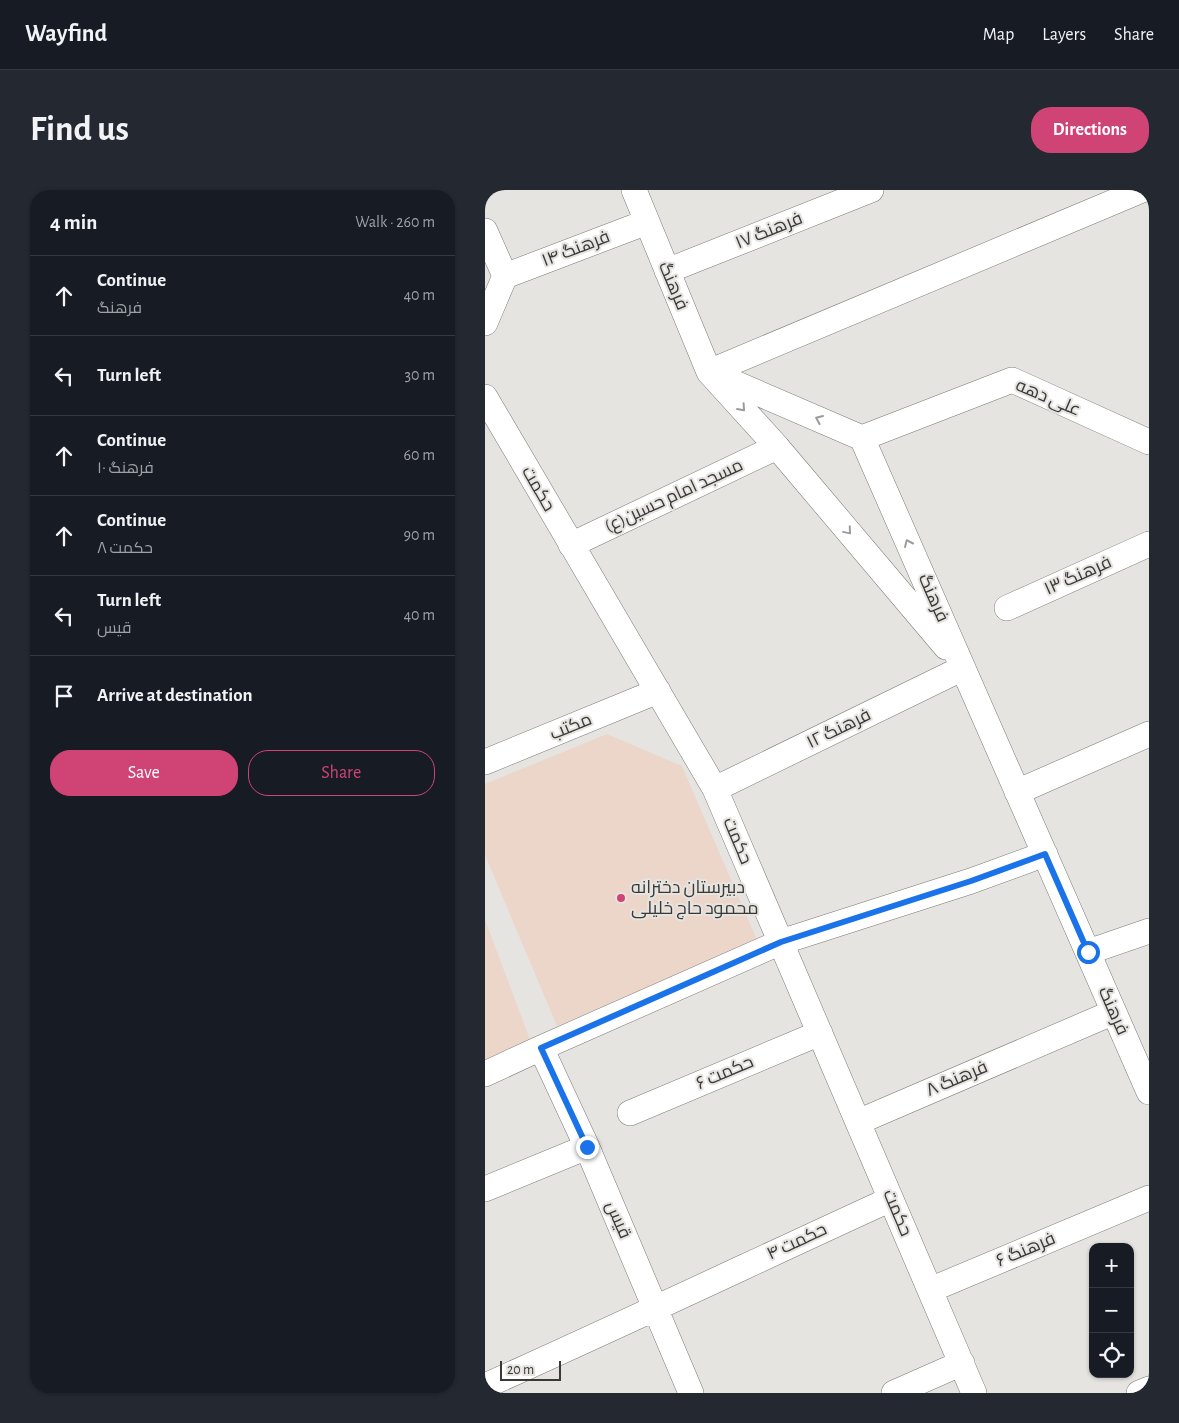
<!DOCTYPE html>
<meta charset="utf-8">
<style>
body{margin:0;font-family:"Alegreya Sans",Cairo,sans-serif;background:#242831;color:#f1f3f6}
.controls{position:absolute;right:15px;bottom:15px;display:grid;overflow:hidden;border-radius:10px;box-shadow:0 1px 4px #0004}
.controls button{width:45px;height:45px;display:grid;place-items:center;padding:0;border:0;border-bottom:1px solid #363941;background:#171b24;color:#f1f3f6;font:25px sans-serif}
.scale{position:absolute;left:15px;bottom:12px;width:61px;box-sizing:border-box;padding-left:5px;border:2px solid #3a3938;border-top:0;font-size:14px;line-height:18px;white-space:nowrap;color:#3a3938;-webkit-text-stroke:4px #e6e4e0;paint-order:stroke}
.stop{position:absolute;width:15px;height:15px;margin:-11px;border:4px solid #1a73e8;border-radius:50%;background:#fff}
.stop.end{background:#1a73e8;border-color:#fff;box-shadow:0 1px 5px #0008}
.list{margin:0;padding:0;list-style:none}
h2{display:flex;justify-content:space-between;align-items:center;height:65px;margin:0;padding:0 20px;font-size:21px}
h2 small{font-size:16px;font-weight:400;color:#9ea1a6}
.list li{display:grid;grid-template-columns:32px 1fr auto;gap:15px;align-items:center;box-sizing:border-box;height:80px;padding:0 20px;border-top:1px solid #363941}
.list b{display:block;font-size:19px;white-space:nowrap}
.list p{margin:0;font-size:16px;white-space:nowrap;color:#9ea1a6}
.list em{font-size:16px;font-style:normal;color:#9ea1a6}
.actions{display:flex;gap:10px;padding:15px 20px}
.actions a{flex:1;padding:11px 0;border:1px solid #d04475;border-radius:20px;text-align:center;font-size:18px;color:#d04475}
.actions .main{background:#d04475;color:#fff}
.icon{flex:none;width:28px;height:28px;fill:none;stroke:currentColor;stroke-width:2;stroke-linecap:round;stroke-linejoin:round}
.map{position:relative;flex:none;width:664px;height:1203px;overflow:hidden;border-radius:20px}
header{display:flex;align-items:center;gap:30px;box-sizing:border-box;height:70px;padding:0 25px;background:#171b24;border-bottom:1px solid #363941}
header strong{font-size:24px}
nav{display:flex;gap:28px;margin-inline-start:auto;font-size:18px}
.intro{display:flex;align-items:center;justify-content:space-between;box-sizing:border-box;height:120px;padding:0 30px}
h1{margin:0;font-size:35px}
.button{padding:12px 22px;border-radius:20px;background:#d04475;color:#fff;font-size:18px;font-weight:700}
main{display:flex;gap:30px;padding:0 30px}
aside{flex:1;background:#171b24;border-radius:20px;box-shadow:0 1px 4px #0004}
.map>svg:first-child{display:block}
.education{fill:#ecd6c9}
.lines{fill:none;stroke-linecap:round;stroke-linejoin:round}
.minor-casing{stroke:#7c7b77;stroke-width:26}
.minor{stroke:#fff;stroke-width:25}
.oneway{stroke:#9c9c9c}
.route{stroke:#1a73e8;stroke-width:6}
.poi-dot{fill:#d04475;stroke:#e6e4e0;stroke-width:2}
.labels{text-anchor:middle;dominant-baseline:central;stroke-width:4;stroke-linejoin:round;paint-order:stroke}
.street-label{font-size:18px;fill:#3a3938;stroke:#e6e4e0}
.poi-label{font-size:18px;fill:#3a3938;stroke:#e6e4e0;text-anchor:start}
</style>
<header>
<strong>Wayfind</strong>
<nav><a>Map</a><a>Layers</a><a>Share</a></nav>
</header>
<div class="intro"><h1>Find us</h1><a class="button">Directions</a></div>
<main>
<aside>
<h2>4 min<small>Walk · 260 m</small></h2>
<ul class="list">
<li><svg class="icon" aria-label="ahead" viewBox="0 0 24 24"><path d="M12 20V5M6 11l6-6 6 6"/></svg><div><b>Continue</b><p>فرهنگ</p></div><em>40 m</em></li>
<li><svg class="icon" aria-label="left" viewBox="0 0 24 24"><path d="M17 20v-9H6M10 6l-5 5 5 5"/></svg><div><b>Turn left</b></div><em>30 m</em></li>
<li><svg class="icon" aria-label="ahead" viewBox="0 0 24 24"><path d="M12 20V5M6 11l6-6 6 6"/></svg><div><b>Continue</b><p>فرهنگ ۱۰</p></div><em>60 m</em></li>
<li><svg class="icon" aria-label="ahead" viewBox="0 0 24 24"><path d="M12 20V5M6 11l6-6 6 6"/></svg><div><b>Continue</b><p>حکمت ۸</p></div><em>90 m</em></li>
<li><svg class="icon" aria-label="left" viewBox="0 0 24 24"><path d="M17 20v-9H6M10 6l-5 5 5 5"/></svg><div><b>Turn left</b><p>قیس</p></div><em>40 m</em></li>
<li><svg class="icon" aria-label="arrive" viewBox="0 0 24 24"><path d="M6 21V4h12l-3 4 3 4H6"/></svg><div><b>Arrive at destination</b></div></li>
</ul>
<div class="actions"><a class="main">Save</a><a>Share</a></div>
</aside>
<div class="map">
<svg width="664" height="1203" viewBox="0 0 664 1203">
<rect width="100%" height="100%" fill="#e6e4e0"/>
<path class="education" d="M122 544 197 576 272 750 72 836 0 665V594Z
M0 730 46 852 0 872Z"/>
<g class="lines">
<g class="minor-casing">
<path id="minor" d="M149 0 224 182 292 257 461 457
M0 41 20 86
M182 81 386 0
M20 86 162 32
M0 133 20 86
M224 182 377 248 664 902
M224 182 657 0
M0 207 230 599 489 1203
M377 248 527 190 664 252
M86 355 292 257
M522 418 664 354
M0 572 173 501
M230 599 478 478
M532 602 664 544
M603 762 664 741
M56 858 102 957 206 1203
M0 884 56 858 296 752 486 691 560 664
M145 923 335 843
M373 932 629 822
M0 999 102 957
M445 1100 664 1008
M0 1196C136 1135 271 1071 406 1009
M409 1203 477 1173
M654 1203 664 1199"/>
</g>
<use href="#minor" class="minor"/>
</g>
<defs><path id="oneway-chevron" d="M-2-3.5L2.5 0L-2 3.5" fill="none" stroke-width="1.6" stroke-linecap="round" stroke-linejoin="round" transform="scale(1.25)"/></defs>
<g class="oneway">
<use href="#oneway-chevron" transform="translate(257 218) rotate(48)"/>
<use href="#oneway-chevron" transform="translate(334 229) rotate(-157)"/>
<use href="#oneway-chevron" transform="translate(363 341) rotate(50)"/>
<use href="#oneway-chevron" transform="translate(423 353) rotate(-114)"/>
</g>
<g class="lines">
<path class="route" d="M102 957 56 858 296 752 486 691 560 664 603 762"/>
</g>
<circle class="poi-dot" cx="136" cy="708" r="5"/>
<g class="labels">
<g class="street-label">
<text transform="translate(284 41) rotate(-22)">فرهنگ ۱۷</text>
<text transform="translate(91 59) rotate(-21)">فرهنگ ۱۴</text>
<text transform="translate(188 96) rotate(67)">فرهنگ</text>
<text transform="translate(563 208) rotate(23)">علی دهه</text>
<text transform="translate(53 299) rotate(60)">حکمت</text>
<text transform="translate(189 306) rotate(-25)">مسجد امام حسین(ع)</text>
<text transform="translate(593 386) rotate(-24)">فرهنگ ۱۳</text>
<text transform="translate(448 408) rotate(66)">فرهنگ</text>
<text transform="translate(86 537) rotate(-22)">مکتب</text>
<text transform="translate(354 539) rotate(-26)">فرهنگ ۱۲</text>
<text transform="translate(252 651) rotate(67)">حکمت</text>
<text transform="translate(628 821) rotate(66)">فرهنگ</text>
<text transform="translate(240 883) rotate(-23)">حکمت ۶</text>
<text transform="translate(472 889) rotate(-23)">فرهنگ ۸</text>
<text transform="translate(412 1023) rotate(67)">حکمت</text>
<text transform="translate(133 1030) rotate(67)">قیس</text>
<text transform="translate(312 1052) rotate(-25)">حکمت ۴</text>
<text transform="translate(541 1060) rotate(-23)">فرهنگ ۶</text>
</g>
<g class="poi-label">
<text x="146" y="698">دبيرستان دخترانه<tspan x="146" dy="21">محمود حاج خلیلی</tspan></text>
</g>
</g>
</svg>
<div class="controls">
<button>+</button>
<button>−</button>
<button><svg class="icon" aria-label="locate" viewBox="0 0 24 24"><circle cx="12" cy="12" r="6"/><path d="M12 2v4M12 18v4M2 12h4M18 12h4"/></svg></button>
</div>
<div class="scale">20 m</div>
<div class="stop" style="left:603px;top:762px"></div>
<div class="stop end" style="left:102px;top:957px"></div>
</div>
</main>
